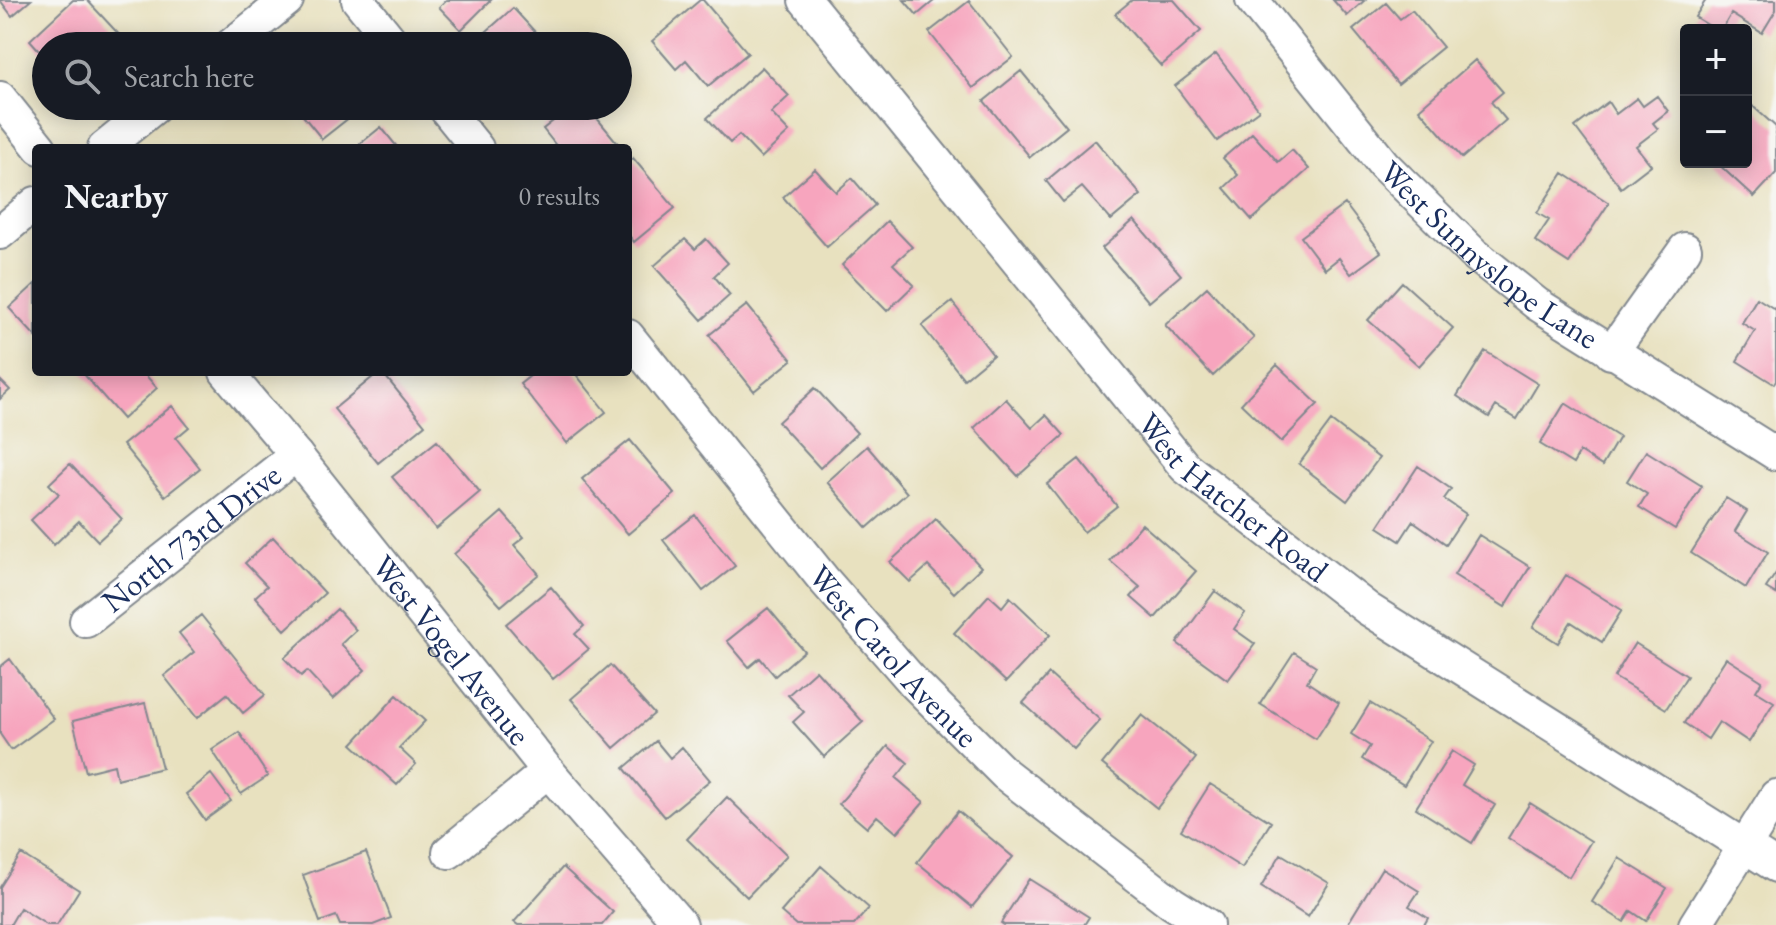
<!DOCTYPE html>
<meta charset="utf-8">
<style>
body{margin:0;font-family:"EB Garamond",serif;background:#20242c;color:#f1f3f6}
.controls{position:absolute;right:24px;top:24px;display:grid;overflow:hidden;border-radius:8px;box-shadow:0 4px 20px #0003}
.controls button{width:72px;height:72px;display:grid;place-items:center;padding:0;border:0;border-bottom:2px solid #363941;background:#171b24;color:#f1f3f6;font:40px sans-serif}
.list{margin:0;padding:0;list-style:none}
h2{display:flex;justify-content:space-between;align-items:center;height:104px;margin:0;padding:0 32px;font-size:34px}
h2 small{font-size:26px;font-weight:400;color:#9ea1a6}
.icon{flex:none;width:44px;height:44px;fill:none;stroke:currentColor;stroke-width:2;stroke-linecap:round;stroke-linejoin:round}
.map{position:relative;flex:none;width:1776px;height:925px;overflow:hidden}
.search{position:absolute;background:#171b24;box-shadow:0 4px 20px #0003;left:32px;top:32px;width:600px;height:88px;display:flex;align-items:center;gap:20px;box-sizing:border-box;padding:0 28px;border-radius:44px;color:#9ea1a6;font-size:30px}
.panel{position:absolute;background:#171b24;box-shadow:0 4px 20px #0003;left:32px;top:144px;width:600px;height:232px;border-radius:8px}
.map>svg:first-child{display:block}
.building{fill:#f7a5be}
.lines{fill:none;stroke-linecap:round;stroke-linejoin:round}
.street-casing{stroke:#82888e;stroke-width:36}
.street{stroke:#fff;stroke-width:32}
.labels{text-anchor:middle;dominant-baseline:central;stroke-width:8;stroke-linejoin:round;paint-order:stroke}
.street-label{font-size:32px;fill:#1b2f5e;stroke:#f6f6f2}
</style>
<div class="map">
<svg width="1776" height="925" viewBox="0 0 1776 925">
<rect width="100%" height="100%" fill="#f6f6f2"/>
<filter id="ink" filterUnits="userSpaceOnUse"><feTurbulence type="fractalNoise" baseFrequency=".0125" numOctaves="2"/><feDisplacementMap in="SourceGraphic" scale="16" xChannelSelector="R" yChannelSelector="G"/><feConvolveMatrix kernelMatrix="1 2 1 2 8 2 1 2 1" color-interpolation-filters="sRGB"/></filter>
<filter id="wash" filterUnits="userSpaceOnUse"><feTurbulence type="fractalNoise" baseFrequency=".006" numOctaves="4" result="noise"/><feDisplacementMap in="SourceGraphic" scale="32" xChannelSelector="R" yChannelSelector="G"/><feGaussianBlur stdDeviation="1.8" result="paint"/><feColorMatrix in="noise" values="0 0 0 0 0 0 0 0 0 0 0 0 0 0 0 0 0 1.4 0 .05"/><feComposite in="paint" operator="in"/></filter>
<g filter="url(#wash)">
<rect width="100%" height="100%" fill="#e8e1bf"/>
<g id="blocks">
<path class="building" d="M0 0H31L12 16Z
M73 0H87L125 41 120 46H46V58L30 40Z
M446 0H491L461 30 439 7Z
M700 0H703L748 53 708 86 686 60 676 69 652 41Z
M904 0H935L917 15Z
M1132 0H1174L1201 31 1161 66 1115 14Z
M1333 0H1365L1347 16Z
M1706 0H1776V10L1762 33 1731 14 1722 30H1716L1695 17Z
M969 1 1013 57 973 88 929 32Z
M1386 3 1400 19 1412 10 1443 47 1398 84 1353 30Z
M513 8 548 46H470Z
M1216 54 1259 110 1217 141 1175 86Z
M1475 60 1503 92 1491 102 1506 120 1462 158 1419 109Z
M762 67 789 96 771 113 789 132 761 158 739 135 730 143 707 118Z
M1021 71 1067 127 1030 157 984 101Z
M1657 96 1668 111 1653 123 1658 129 1636 146 1651 165 1621 188 1575 127 1608 102 1616 114 1637 98 1643 106Z
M1748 102 1776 127V173L1754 197 1716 162H1746V104Z
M295 106H364L322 139Z
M572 106H587L620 146 618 148H558L543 129Z
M381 127 398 148H355Z
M1252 133 1278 162 1292 150 1309 169 1252 220 1224 188 1238 175 1223 158Z
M1095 140 1141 195 1111 220 1082 187 1063 202 1046 181Z
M633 158 675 208 634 242 628 234V162Z
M815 169 836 192 852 178 875 205 827 247 783 197Z
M1563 173 1609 203 1569 263 1535 241 1549 220 1537 213Z
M1345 204 1381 252 1351 274 1339 258 1325 269 1301 237Z
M1134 220 1181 275 1149 302 1102 248Z
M887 221 912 247 893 264 914 285 887 311 842 265Z
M685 239 695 249 706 239 728 263 714 276 730 295 702 320 654 266Z
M1402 282 1453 328 1419 366 1368 320Z
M36 283V337L9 308Z
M1207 287 1254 338 1213 376 1165 325Z
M1757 298 1776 310V381L1774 384 1737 361 1755 331 1742 323Z
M952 302 993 355 964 379 922 326Z
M747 305 792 360 754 391 709 335Z
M1485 351 1538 384 1517 419 1496 406 1489 417 1457 396Z
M1277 365 1318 404 1281 442 1241 404Z
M82 372H143L157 388 123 419Z
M379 372H382L425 425 378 463 334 409Z
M535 372H574L606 412 567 443 520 384Z
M0 380 10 390 0 399Z
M815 388 857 433 820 468 778 422Z
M1006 399 1032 428 1046 415 1064 435 1018 476 974 428Z
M1565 403 1619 437 1602 466 1580 452 1573 464 1540 444Z
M172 406 189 427 176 438 200 468 165 496 123 445Z
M1331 421 1379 458 1347 501 1299 464Z
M630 440 675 494 628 534 582 479Z
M437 441 480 492 436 529 392 477Z
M867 446 907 493 867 528 827 482Z
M1646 451 1702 486 1675 529 1639 507 1647 494 1627 481Z
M1079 459 1117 506 1084 532 1047 484Z
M70 464 122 519 98 541 79 521 54 545 31 520 59 494 49 484Z
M1418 466 1451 489 1444 499 1466 514 1446 544 1413 521 1400 541 1378 527Z
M1726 498 1747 511 1735 531 1768 552 1746 588 1691 553Z
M502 512 524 537 514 545 539 574 501 606 454 554Z
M695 515 735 566 703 591 663 540Z
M936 519 981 567 954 593 928 566 910 582 890 562Z
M1142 524 1196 571 1155 618 1131 597 1140 587 1110 561Z
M1479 535 1530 567 1505 607 1454 575Z
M273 537 325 593 285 630 255 597 267 586 245 563Z
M1776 573V594L1766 588Z
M1566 575 1622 610 1602 642 1571 622 1558 643 1533 627Z
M551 587 584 626 575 634 589 649 553 679 506 624Z
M1215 591 1245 613 1234 629 1255 644 1228 680 1177 643Z
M989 595 1002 607 1010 597 1050 635 1006 682 954 633Z
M768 608 804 651 775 676 760 658 749 667 727 641Z
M337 609 356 630 341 644 365 670 333 699 307 671 301 676 284 658Z
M201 615 265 695 243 713 227 694 197 718 164 676 194 652 179 633Z
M1635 643 1687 676 1666 709 1614 677Z
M1294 652 1316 666 1307 682 1339 703 1316 739 1260 704Z
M1726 658 1762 681 1756 691 1774 702 1749 742 1719 722 1708 739 1684 723Z
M10 659 54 719 11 750 0 734V667Z
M610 665 654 714 614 748 571 699Z
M816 670 863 722 824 757 793 722 804 712 788 695Z
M1049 674 1100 720 1074 749 1023 703Z
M397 695 425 721 399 748 416 764 397 785 352 744Z
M145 703 162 768 117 779 114 765 86 772 73 721Z
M1370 703 1431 741 1404 785 1362 759 1370 746 1351 734Z
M1142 715 1196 758 1157 808 1102 764Z
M239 732 268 776 241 794 212 750Z
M656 741 670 758 682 747 710 780 665 817 624 768Z
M888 746 908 763 896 778 924 802 897 833 877 816 867 828 839 804Z
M1452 751 1474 765 1462 785 1495 805 1472 843 1416 808Z
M211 774 231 801 205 820 186 794Z
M1210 784 1271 822 1242 868 1181 830Z
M727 797 787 855 747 897 687 839Z
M1530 803 1591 841 1569 877 1508 838Z
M958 811 1013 857 972 907 917 862Z
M366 852 391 918 373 925H340L336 916 320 922 303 875Z
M21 854 79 890 57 925H47L20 908 10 925H0V887Z
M1281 854 1329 883 1308 917 1261 887Z
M1619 858 1667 888 1646 921 1631 911 1624 922 1592 902Z
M821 866 869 908 854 925H796L781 912Z
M563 867 613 912 602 925H518L514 922Z
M1382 868 1419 891 1409 906 1428 918 1424 925H1347Z
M1029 879 1089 917 1084 925H1004L1001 923Z"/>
</g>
</g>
<g filter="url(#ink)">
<use href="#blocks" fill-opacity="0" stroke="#82888e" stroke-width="2"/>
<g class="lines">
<g class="street-casing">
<g id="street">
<path d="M358 0 395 46"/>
<path id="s1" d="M805 0 1185 467 1368 609 1776 866"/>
<path id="s2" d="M1252 0 1384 165 1473 253 1537 304 1776 454"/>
<path d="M230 46 287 0"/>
<path d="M0 98 40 148"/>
<path d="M443 106 477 148"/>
<path d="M104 148 156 106"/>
<path d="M0 233 36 203"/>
<path id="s3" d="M628 336 824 580 915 684 1005 774 1172 903 1207 925"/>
<path d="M1611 353 1685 249"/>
<path id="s4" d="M226 372 296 455 548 771 681 925"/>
<path id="s5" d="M86 621 296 455"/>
<path d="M449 852 548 771"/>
<path d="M1695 925 1776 796"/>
</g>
</g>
<use href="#street" class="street"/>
</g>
</g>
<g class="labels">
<g class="street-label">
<text stroke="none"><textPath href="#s2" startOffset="350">West Sunnyslope Lane</textPath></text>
<text stroke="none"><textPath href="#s1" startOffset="658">West Hatcher Road</textPath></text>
<text stroke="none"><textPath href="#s5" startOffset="134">North 73rd Drive</textPath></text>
<text stroke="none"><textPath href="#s4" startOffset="358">West Vogel Avenue</textPath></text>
<text stroke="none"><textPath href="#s3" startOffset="416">West Carol Avenue</textPath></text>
</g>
</g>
</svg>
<div class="controls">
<button>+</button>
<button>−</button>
</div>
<div class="search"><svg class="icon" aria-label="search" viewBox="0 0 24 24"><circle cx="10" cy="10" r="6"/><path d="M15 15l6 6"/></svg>Search here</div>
<section class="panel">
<h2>Nearby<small>0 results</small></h2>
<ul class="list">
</ul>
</section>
</div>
